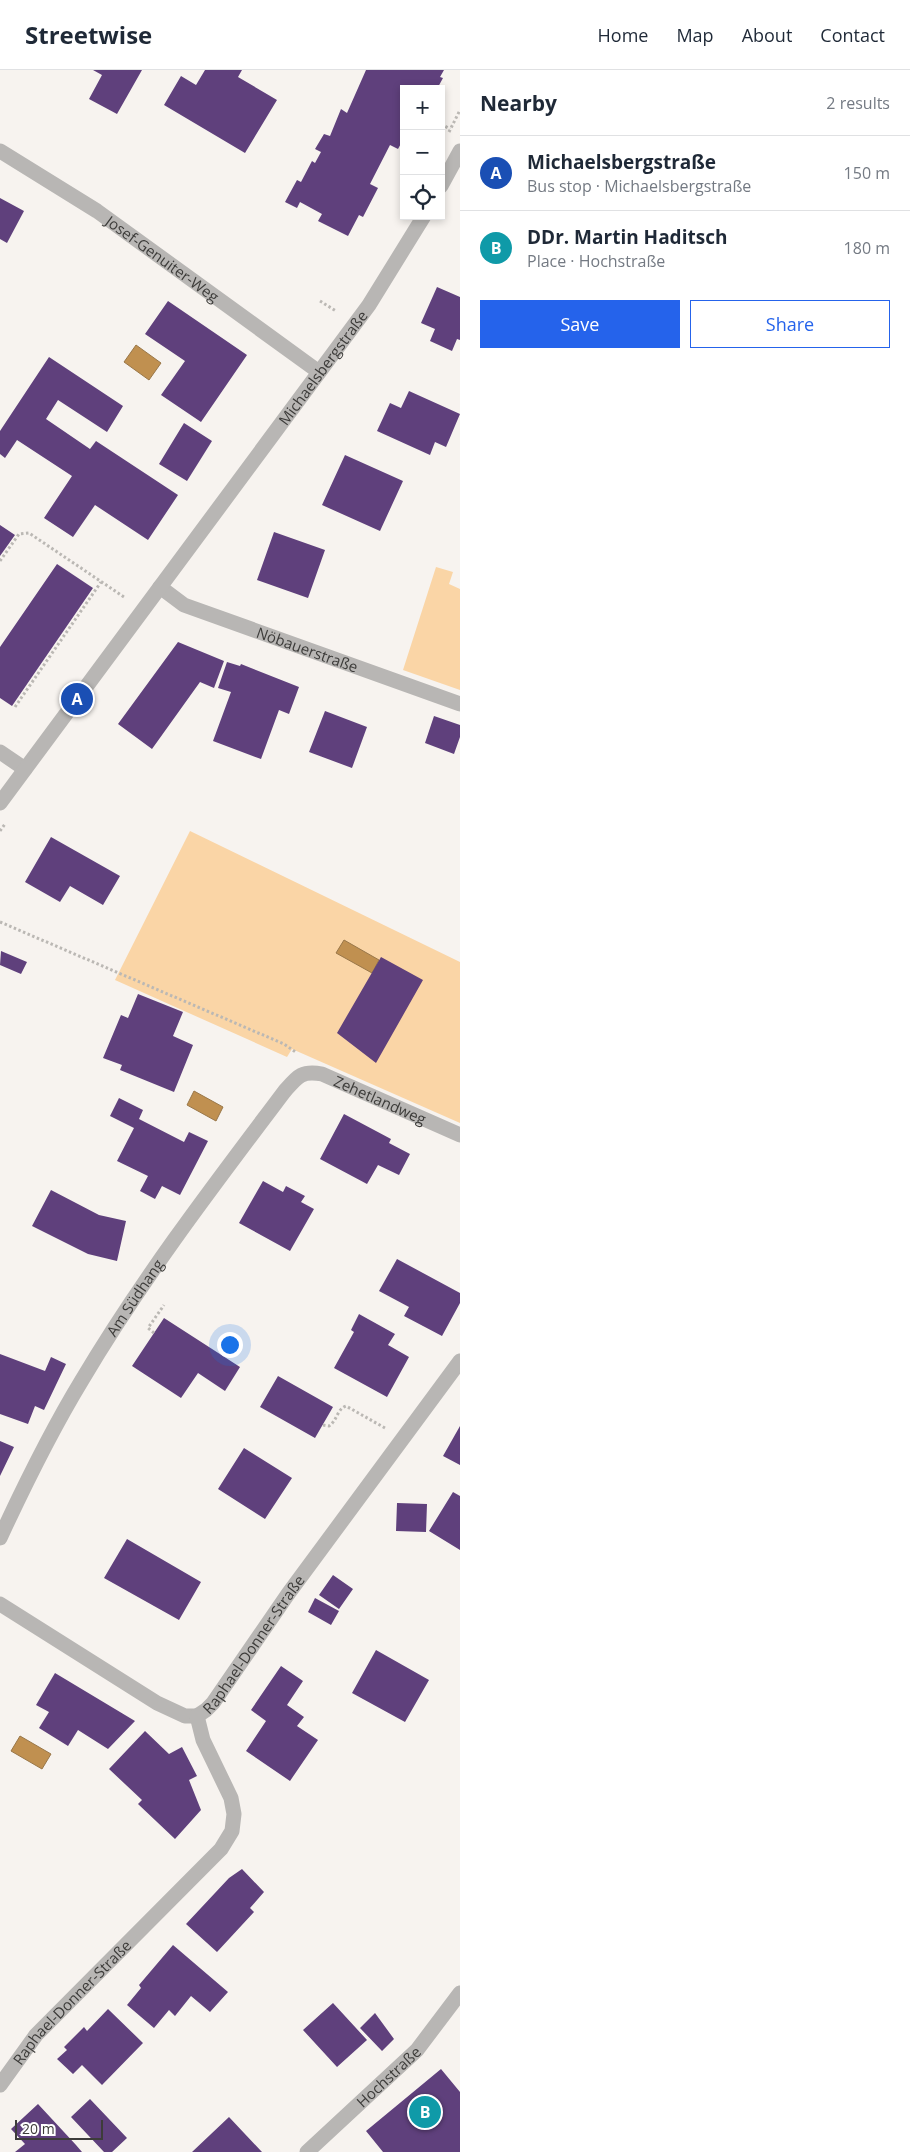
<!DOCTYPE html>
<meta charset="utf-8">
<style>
body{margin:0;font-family:"Open Sans",sans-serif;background:#f2f2f3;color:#1f2937}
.controls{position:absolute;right:15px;top:15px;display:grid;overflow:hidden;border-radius:0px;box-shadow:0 2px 8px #0003}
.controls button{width:45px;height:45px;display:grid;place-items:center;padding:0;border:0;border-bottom:1px solid #e0e1e3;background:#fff;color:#1f2937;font:25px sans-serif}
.scale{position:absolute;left:15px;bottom:12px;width:88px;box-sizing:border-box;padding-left:5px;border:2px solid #3d3c3a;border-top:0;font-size:14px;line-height:18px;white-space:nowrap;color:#3d3c3a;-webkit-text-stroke:4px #fff;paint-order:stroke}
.you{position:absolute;left:229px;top:1274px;width:18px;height:18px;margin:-12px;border:4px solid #fff;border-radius:50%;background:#1a73e8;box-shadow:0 0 0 8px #1a73e833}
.badge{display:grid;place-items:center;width:32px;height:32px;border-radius:50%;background:#2563eb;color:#fff;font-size:16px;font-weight:700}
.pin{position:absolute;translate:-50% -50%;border:2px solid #fff;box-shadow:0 1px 5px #0006}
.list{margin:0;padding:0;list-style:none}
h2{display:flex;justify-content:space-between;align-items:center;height:65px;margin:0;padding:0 20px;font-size:21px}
h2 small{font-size:16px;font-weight:400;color:#747a83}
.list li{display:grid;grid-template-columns:32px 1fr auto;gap:15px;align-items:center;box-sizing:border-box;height:75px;padding:0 20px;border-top:1px solid #e0e1e3}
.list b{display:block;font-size:19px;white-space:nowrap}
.list p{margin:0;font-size:16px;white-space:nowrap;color:#747a83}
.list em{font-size:16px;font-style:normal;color:#747a83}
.actions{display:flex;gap:10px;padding:15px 20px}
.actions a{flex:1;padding:11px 0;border:1px solid #2563eb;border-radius:0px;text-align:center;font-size:18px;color:#2563eb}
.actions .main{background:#2563eb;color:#fff}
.icon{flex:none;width:28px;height:28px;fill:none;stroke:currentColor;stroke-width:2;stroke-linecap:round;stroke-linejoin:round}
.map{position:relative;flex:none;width:460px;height:2082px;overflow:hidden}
header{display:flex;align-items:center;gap:30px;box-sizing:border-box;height:70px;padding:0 25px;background:#fff;border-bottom:1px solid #e0e1e3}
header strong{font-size:24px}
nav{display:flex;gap:28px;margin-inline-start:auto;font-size:18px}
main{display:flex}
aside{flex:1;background:#fff}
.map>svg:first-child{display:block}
.green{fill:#fad5a6}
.water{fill:#c09050;stroke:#997749}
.building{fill:#5f407c}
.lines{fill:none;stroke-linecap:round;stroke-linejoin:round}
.path{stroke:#bbb8b4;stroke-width:3;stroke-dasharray:2.5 2.5;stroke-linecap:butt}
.minor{stroke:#b8b6b4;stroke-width:15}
.tertiary{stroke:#b8b6b4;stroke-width:15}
.labels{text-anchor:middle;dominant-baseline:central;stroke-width:5;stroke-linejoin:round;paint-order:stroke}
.street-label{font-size:15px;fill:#3d3c3a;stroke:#fff}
</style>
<header>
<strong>Streetwise</strong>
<nav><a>Home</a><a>Map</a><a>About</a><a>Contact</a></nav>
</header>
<main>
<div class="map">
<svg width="460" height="2082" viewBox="0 0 460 2082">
<rect width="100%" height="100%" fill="#f7f3ef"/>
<path class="green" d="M436 497 453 502 449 514 460 519V620L403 600Z
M190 761 460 892V1053L292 979 287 987 115 910Z"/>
<path class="water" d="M136 275 161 293 149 310 124 292Z
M344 870 379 890 372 903 336 883Z
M194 1021 223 1037 216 1051 187 1035Z
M20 1666 51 1684 42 1699 11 1681Z"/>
<path class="building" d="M93 0H142L117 44 89 29 102 5Z
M205 0H242L238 7 277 30 245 83 164 35 181 6 196 15Z
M366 0H444L440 7 443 8 437 19H404V68L398 79 390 75 370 114 378 118 363 147 359 145 348 166 318 151 322 144 300 132 297 138 285 132 297 110 301 112 312 91 315 93 321 82 315 79 324 64 330 66 341 39 347 43Z
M0 128 24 141 7 173 0 169Z
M437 217 460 227V270L457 269 452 281 430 271 435 259 421 253Z
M168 231 247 285 201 352 161 325 185 291 145 264Z
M49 287 123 336 107 362 58 330 46 349 90 379 96 371 178 425 148 470 95 435 73 467 44 448 72 406 17 370 5 388 0 384V361Z
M409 321 460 344 446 377 435 372 430 385 377 361 390 333 401 338Z
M184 353 212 371 187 411 159 394Z
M345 385 403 411 380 461 322 435Z
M0 455 15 465 0 486Z
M274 462 325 480 308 528 257 510Z
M57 494 93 518 12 636 0 628V577Z
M178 572 224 591 214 618 200 612 152 679 118 654Z
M227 592 240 596 241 594 299 617 289 644 279 640 261 689 213 671 231 622 218 618Z
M325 641 367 657 352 698 309 682Z
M434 646 460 655V667L454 684 425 673Z
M51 767 120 806 103 835 70 816 60 832 25 812Z
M1 881 27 892 21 904 0 895Z
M381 887 423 910 376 993 337 963Z
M138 924 183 942 173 966 193 975 174 1022 120 1000 122 995 103 988 121 945 128 948Z
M119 1028 143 1040 139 1049 184 1072 189 1062 208 1071 180 1125 162 1116 155 1129 140 1121 148 1106 117 1091 134 1058 110 1046Z
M344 1044 391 1069 389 1073 410 1084 399 1105 378 1095 367 1114 320 1089Z
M263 1111 283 1122 286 1116 305 1126 301 1132 314 1139 290 1181 239 1153Z
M51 1120 99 1145 126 1151 117 1191 88 1184 32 1156Z
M397 1189 460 1223V1233L442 1266 404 1246 409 1237 379 1221Z
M359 1244 395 1264 388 1275 409 1287 387 1327 334 1298 354 1262 351 1260Z
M164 1248 240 1297 225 1321 198 1303 181 1328 132 1296Z
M0 1284 45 1301 51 1287 66 1294 44 1340 35 1336 28 1354 0 1344Z
M278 1306 333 1337 315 1368 260 1337Z
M460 1356V1395L443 1386Z
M0 1371 14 1377 0 1406Z
M244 1378 292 1408 265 1449 218 1419Z
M453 1422 460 1426V1480L429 1461Z
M397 1433 427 1434 426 1462 396 1461Z
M127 1469 201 1512 179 1550 104 1508Z
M333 1505 353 1519 339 1539 319 1525Z
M315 1528 339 1541 331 1555 308 1542Z
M376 1580 429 1610 405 1652 352 1623Z
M281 1596 303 1611 287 1635 304 1647 297 1656 318 1670 290 1711 246 1681 266 1651 251 1640Z
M55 1603 135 1651 108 1679 78 1660 68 1676 39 1658 49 1642 36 1635Z
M145 1661 169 1684 182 1677 197 1706 189 1710 201 1740 175 1769 138 1734 142 1730 109 1699Z
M242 1799 264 1822 250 1838 254 1842 217 1882 186 1854 229 1808Z
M173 1875 228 1922 210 1942 191 1926 175 1946 169 1940 154 1958 127 1935 141 1918 139 1915Z
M333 1933 367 1970 337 1997 303 1960Z
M108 1939 143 1973 102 2015 82 1995 73 2004 57 1989 67 1980 64 1977 84 1957 87 1961Z
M375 1943 394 1969 382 1981 360 1958Z
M441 1999 460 2022V2082H383L366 2061Z
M90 2029 127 2068 112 2082H104L71 2047Z
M38 2034 76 2075 82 2082H15L25 2074 11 2059Z
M229 2047 262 2082H192Z"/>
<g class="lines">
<path class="path" d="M441 54 450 59
M449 62 460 40
M320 231 336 241
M0 491 19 464 29 463 124 527
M15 637 101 512
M0 761 5 754
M0 852 284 974 297 983
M154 1263 148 1258 164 1235
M323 1355 329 1356C337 1351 337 1339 346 1336L385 1358"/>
<g class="minor">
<path id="s1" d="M0 81 97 141 319 302"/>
<path id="s2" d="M160 517 184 535 460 634"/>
<path d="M0 682 25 699"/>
<path id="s3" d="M0 1468C25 1414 51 1361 82 1310 142 1209 213 1116 284 1022 297 1007 301 1000 322 1004L460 1065"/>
<path d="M0 1534 157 1633 185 1646H197"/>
<path id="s4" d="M197 1646 206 1640 213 1633 288 1524 460 1291"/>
<path id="s5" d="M0 2015 36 1965 221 1779 232 1761 234 1744 231 1728 203 1670 197 1646"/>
<path id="s6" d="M307 2082 417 1980 460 1923"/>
</g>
<g class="tertiary">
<path d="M441 116 460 81"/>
<path id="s7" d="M0 733 369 235 424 146"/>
</g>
</g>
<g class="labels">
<g class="street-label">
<text stroke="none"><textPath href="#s1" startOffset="195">Josef-Genuiter-Weg</textPath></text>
<text stroke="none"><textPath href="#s7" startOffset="542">Michaelsbergstraße</textPath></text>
<text stroke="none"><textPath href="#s2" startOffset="161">Nöbauerstraße</textPath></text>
<text stroke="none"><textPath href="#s3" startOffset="639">Zehetlandweg</textPath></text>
<text stroke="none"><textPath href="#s3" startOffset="276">Am Südhang</textPath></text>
<text stroke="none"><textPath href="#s4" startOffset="92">Raphael-Donner-Straße</textPath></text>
<text stroke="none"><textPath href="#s5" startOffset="110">Raphael-Donner-Straße</textPath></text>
<text stroke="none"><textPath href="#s6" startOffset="111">Hochstraße</textPath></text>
</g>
</g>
</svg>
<div class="controls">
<button>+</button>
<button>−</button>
<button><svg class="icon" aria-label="locate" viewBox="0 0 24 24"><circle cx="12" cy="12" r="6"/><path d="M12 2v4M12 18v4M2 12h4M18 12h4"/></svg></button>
</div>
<div class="scale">20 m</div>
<div class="you"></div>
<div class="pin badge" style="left:77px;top:629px;background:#1a4fb4">A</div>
<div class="pin badge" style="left:425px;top:2042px;background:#0f9aa8">B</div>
</div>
<aside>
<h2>Nearby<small>2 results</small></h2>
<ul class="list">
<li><span class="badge" style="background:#1a4fb4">A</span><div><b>Michaelsbergstraße</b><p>Bus stop · Michaelsbergstraße</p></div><em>150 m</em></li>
<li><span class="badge" style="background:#0f9aa8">B</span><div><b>DDr. Martin Haditsch</b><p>Place · Hochstraße</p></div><em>180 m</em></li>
</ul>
<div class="actions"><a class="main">Save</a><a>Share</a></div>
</aside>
</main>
